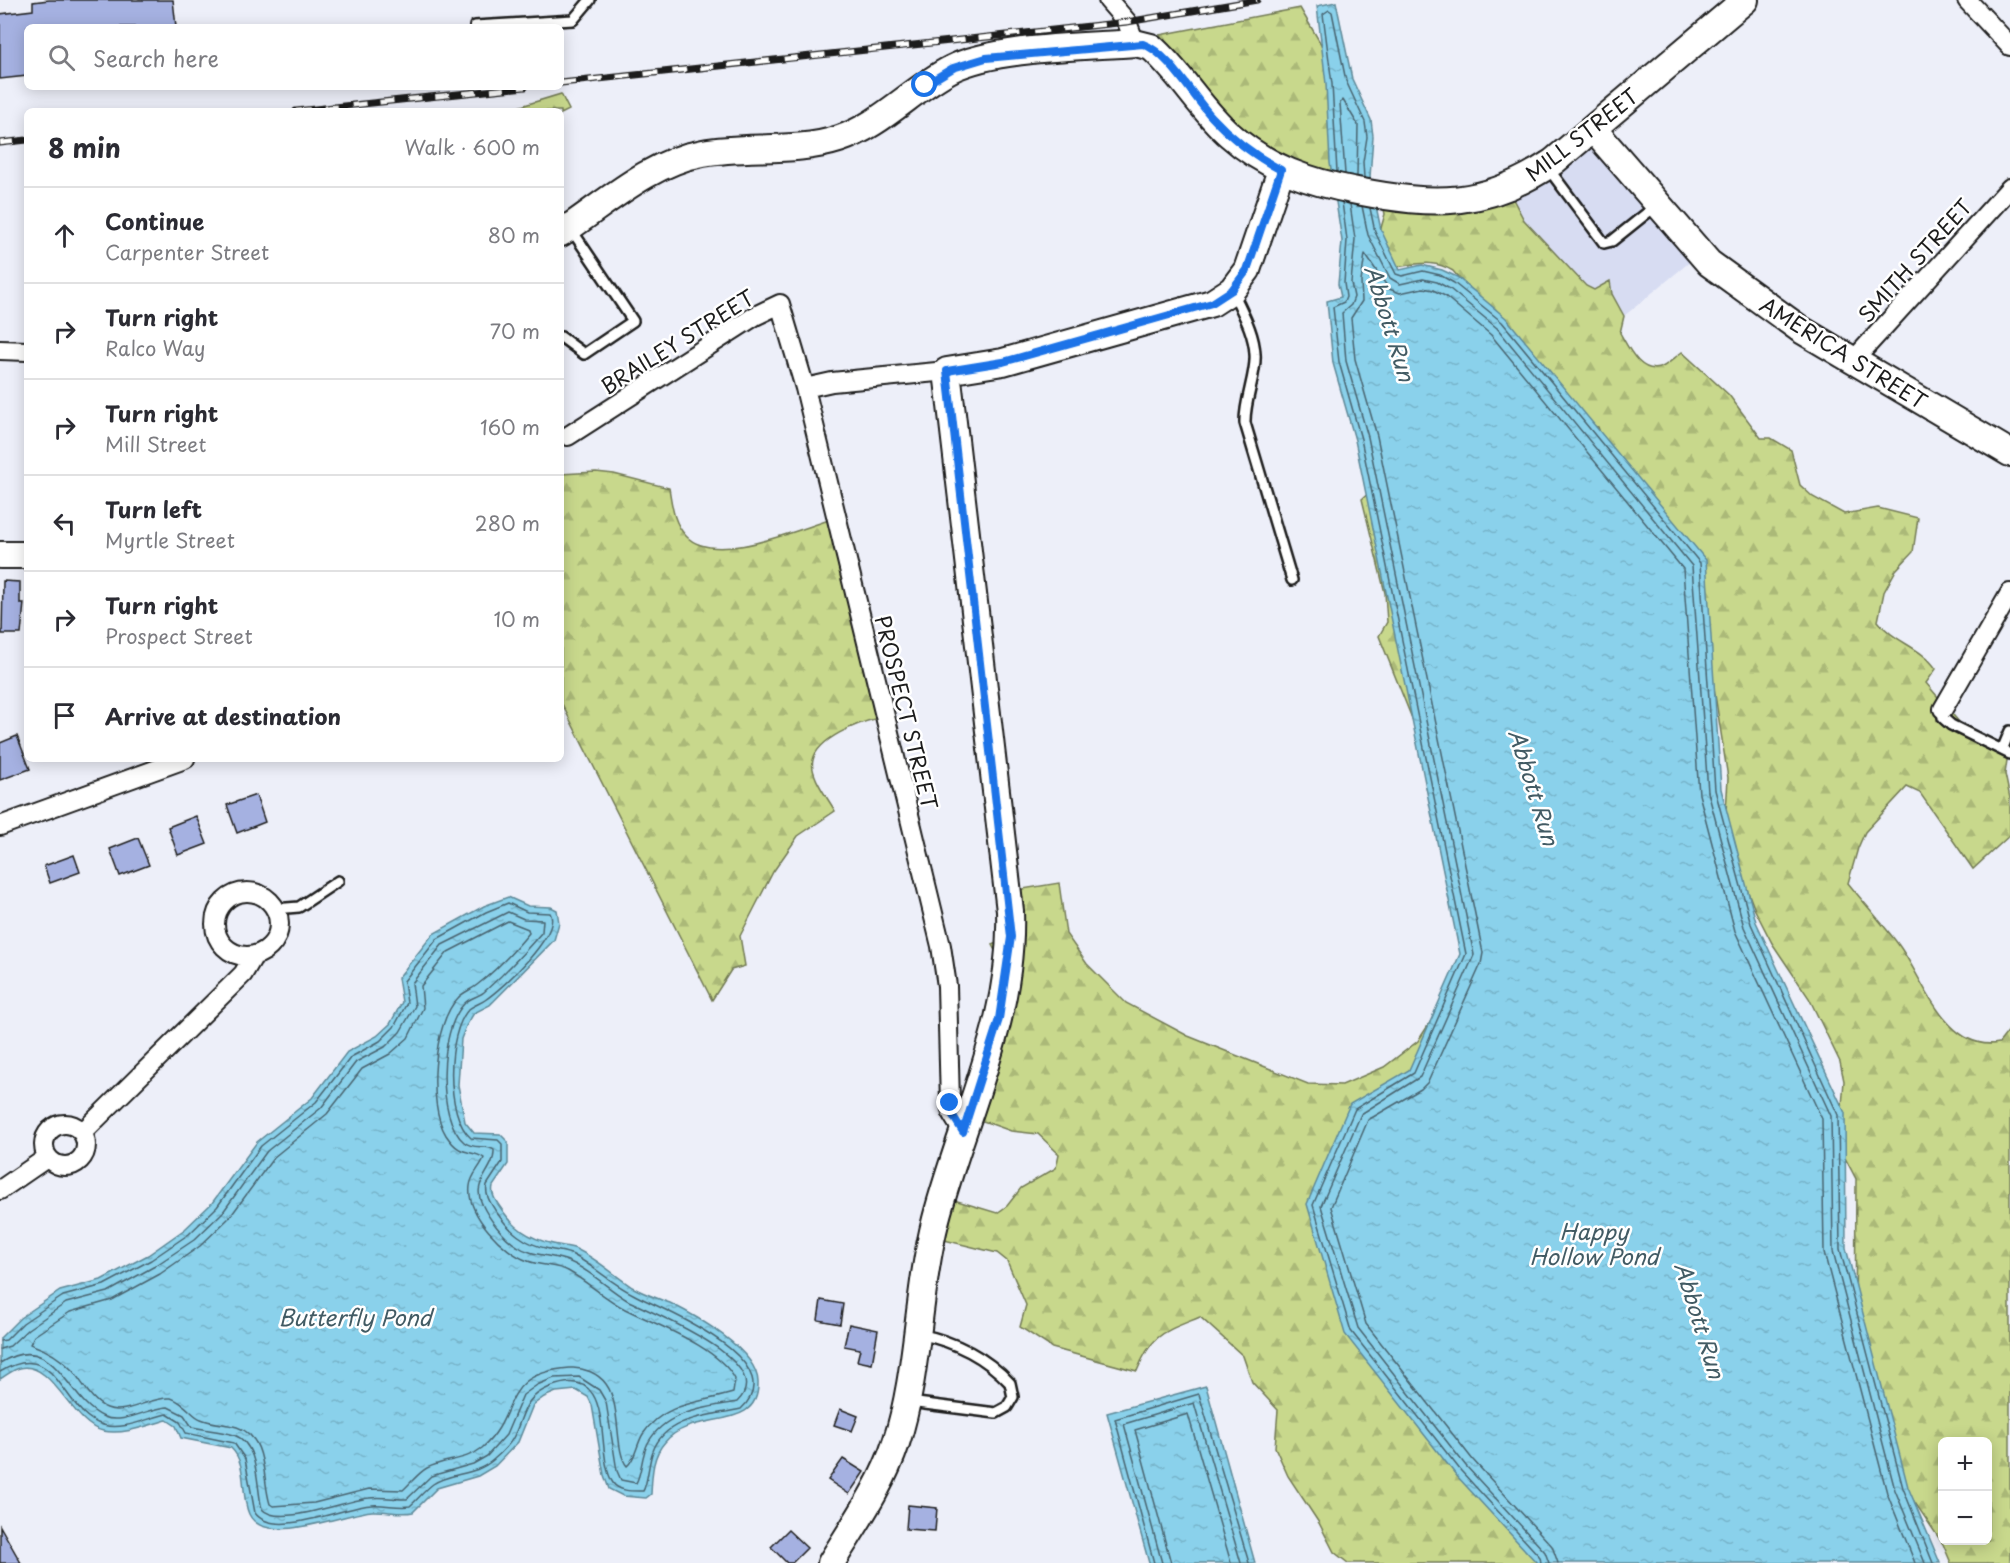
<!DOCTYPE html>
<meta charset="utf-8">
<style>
body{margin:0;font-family:"Playpen Sans",sans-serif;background:#f2f2f3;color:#2b2b33}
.controls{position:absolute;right:18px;bottom:18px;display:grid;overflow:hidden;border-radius:9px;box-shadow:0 3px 15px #0003}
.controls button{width:54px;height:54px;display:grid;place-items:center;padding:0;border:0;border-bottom:2px solid #e1e1e2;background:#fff;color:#2b2b33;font:30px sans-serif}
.stop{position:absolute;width:18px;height:18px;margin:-14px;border:4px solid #1a73e8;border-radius:50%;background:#fff}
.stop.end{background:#1a73e8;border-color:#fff;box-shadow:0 2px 6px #0008}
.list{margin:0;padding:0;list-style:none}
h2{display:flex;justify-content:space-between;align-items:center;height:78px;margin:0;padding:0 24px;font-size:26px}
h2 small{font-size:20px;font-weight:400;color:#7c7c81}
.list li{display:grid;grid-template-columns:39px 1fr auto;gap:18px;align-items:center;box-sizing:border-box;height:96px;padding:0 24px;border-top:2px solid #e1e1e2}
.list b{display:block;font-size:22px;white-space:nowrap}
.list p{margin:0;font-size:20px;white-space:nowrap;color:#7c7c81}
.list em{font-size:20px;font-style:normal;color:#7c7c81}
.icon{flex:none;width:33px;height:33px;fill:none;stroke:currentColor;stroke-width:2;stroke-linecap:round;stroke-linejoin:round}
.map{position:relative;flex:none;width:2010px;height:1563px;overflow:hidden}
.search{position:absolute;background:#fff;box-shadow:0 3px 15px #0003;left:24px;top:24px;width:540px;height:66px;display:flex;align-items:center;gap:15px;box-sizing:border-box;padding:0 21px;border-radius:9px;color:#7c7c81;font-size:22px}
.panel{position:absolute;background:#fff;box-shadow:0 3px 15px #0003;left:24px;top:108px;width:540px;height:654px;border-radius:9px}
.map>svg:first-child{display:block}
.built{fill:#d7dcf2}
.forest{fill:url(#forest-firs);stroke:#727a54;stroke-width:1.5;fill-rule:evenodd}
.water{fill:url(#water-ripples);stroke:#5e8998;stroke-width:1.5}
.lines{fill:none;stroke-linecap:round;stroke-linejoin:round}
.shore{stroke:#48646f;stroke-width:1.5}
.building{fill:#a5b1e1;stroke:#1c1c1c;stroke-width:1.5}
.lane-casing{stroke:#1c1c1c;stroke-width:14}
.street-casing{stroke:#1c1c1c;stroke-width:22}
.secondary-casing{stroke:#1c1c1c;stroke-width:30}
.lane{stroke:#fff;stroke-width:9}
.street{stroke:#fff;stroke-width:18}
.secondary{stroke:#fff;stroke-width:26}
.rail-casing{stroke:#1c1c1c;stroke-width:7}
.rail{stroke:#fff;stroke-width:4.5;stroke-dasharray:14;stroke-linecap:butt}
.route{stroke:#1a73e8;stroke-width:8}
.labels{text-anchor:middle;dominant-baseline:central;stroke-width:5;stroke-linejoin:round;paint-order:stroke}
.street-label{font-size:21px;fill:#1c1c1c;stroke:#fff}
.water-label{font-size:22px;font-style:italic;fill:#425b64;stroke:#fff}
</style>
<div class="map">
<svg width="2010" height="1563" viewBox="0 0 2010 1563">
<defs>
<pattern id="forest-firs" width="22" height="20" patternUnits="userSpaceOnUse" patternTransform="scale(1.5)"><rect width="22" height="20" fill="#c8d88c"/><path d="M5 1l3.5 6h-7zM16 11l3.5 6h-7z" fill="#abb978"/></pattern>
<pattern id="water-ripples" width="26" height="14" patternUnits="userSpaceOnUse" patternTransform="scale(1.5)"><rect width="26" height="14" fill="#8ad1eb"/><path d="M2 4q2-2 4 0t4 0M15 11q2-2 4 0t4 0" fill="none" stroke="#76b3c9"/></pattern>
</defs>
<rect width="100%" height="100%" fill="#edeff9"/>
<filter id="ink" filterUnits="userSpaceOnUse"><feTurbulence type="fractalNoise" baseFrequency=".0167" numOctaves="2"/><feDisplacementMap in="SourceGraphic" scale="12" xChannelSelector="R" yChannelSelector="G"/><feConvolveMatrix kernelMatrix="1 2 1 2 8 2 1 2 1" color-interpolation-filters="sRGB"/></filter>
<g filter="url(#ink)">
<path class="built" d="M1582 133 1697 256 1624 316 1612 294 1609 281 1593 290 1586 286 1524 220 1503 180Z"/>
<path class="forest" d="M1300 8 1321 44 1330 71 1338 177 1284 170 1144 38Z
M561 94 569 110 561 114V111H505Z
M1503 180 1524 220 1586 286 1594 290 1610 281 1612 294 1624 316 1620 333C1628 347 1641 376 1662 367 1669 364 1676 356 1682 352L1729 395 1761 438H1771L1791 450 1800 485 1813 497 1844 514 1878 508 1918 518 1913 552 1896 570 1884 592 1878 621C1893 642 1922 647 1936 669L1926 683 1965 729 2009 746 2005 774 2010 798V835L1973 869 1920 793 1907 787 1865 832 1858 848 1848 883C1864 903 1882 923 1898 944 1923 977 1945 1053 1999 1043L2010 1029V1563H1951L1943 1544 1905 1488 1855 1346 1856 1179 1842 1152 1840 1131 1844 1081 1840 1062 1809 998 1772 943 1755 910 1743 879 1726 812 1728 778 1700 598 1608 455 1598 427 1585 425 1453 271C1432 258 1416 265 1393 267L1379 235 1385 214 1380 192 1438 194ZM1942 1442H1988V1540H1942Z
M596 472 614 474 669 488C672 505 673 522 686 536 714 566 796 530 829 520L878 718C858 723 818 738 813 760 809 775 828 798 835 811L798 836 773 872 740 936 745 966 731 970 712 1000 561 702V474Z
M1370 492 1415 621 1550 1563H1348L1334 1552 1319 1523 1288 1476 1275 1447 1278 1410 1252 1382 1243 1356 1200 1317C1164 1332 1152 1333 1137 1371L1052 1348 1020 1327 1026 1305 1007 1261 997 1253 932 1237 944 1197 997 1213 1007 1206 1021 1188 1056 1168 1059 1154 1038 1134 1011 1131 969 1116 1001 962 992 945 1004 940 1005 892 1059 883 1066 934 1087 964 1126 1003 1188 1036 1308 1084 1342 1085 1384 1067 1418 1041 1464 970 1419 736 1379 636 1387 622 1385 593 1362 499Z"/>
<path class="water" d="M1336 2 1352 79 1371 120 1373 136 1370 177 1381 230 1400 270 1422 265 1442 270 1457 277 1506 318 1706 560 1721 789 1756 922 1845 1113 1846 1248 1908 1487 1940 1563H1537L1456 1475 1345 1334 1307 1204 1350 1104 1409 1070 1460 954 1355 440 1333 363 1327 301 1341 297 1338 284 1342 241 1330 163 1326 84 1317 6Z
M508 897 528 906 551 907 557 910 559 923 554 940 490 1005 474 1013 466 1026 461 1039 458 1085 465 1122 474 1133 500 1134 508 1142V1164L493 1186C491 1194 495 1200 500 1207 514 1228 528 1238 553 1244 560 1246 569 1246 576 1249 596 1258 614 1275 632 1287 644 1294 657 1298 670 1303 696 1316 757 1350 758 1382 760 1434 693 1408 665 1442 652 1456 652 1476 651 1494L646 1498 623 1496 609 1489 604 1475 592 1405 588 1397 576 1390 556 1392 544 1397 533 1405 518 1442 495 1466 478 1476 437 1488 413 1512C399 1515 386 1510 372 1511 345 1513 264 1548 249 1514 240 1494 248 1464 231 1448L181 1438 176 1426 167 1420C146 1426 124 1435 103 1431 72 1425 53 1360 20 1368 13 1369 6 1376 0 1379V1338L20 1318 60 1291 101 1280 148 1255 185 1229 212 1203 257 1142 312 1098 347 1052 377 1036 390 1024 402 1002 398 978 433 934 484 906Z
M1206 1386 1255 1563H1149L1107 1413Z"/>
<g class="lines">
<path class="shore" d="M1337 172 1332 84 1323 14 1329 10 1332 12 1346 81 1365 122 1367 137 1363 162 1364 178
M1345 174 1340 103 1343 100 1358 125 1357 176
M1342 202 1347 240 1344 283 1346 297 1344 302 1333 307 1339 362 1361 439 1466 954 1414 1073 1355 1109 1313 1205 1351 1331 1461 1471 1540 1557 1541 1563
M1350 204 1355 239 1351 283 1354 297 1351 305 1342 313 1346 361 1368 437 1474 955 1420 1077 1361 1114 1321 1206 1358 1328 1466 1466 1545 1552 1549 1563
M1362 206 1368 235 1390 278 1400 284 1423 279 1437 282 1450 289 1497 328 1692 566 1708 792 1744 927 1831 1116 1833 1251 1895 1490 1925 1563
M1370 208 1375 232 1396 274 1402 276 1423 271 1440 275 1454 283 1502 322 1700 563 1715 790 1751 924 1838 1115 1840 1249 1903 1488 1933 1563
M508 921 528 929 529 933C514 951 496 971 477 985 471 990 463 992 458 998 433 1023 427 1105 446 1135 462 1159 470 1148 484 1158 480 1168 471 1175 470 1186 466 1214 504 1253 528 1261 541 1266 557 1265 568 1271 588 1282 605 1299 625 1309 657 1325 718 1347 735 1379L733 1393C701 1403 664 1402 643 1434 637 1443 635 1461 627 1466 614 1451 622 1406 606 1384 598 1373 583 1367 570 1368 497 1374 522 1413 482 1448 466 1461 444 1459 427 1468 418 1473 411 1483 403 1490L369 1489 314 1503 273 1506 270 1504C262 1479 268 1437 237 1427 225 1423 212 1424 201 1419 193 1417 186 1403 171 1398 151 1396 126 1416 107 1408 92 1402 83 1383 73 1371 61 1358 45 1349 30 1344L34 1336 70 1312 112 1300 160 1274 200 1246 230 1217 274 1157 327 1114 362 1069 390 1054 408 1038 423 1008 421 986 448 952Z
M0 1341 6 1340 23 1323 63 1296 104 1285 151 1260 189 1234 217 1207 261 1146 316 1102 351 1057 380 1041 394 1027 407 1003 404 981 437 939 486 912 508 903 527 912 550 913C562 933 503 988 485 1000 481 1003 474 1005 469 1009 446 1033 445 1116 471 1138L498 1140 502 1144V1162L487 1185C485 1195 490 1202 495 1210 509 1231 524 1244 549 1249 557 1251 568 1252 575 1256 595 1267 612 1284 633 1294 662 1310 793 1360 741 1409 711 1416 666 1416 653 1451 648 1463 648 1483 643 1491 634 1491 619 1492 613 1483 593 1454 619 1361 550 1387 523 1398 525 1413 514 1436 510 1445 500 1454 493 1460 475 1476 451 1472 433 1484 425 1490 418 1499 410 1506 398 1508 385 1504 372 1505 344 1506 275 1540 255 1513L245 1459 234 1443 186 1433 180 1422 167 1414C147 1418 124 1431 103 1425 60 1412 59 1336 0 1372
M0 1349 10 1346 28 1329 66 1303 108 1292 155 1266 194 1240 223 1212 267 1151 321 1108 356 1062 385 1047 400 1032 415 1006 412 983 442 945 508 912 524 919 543 920 542 932C524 953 504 974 484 992 478 997 469 998 464 1004 439 1030 436 1118 464 1142 473 1150 486 1144 494 1150 495 1171 471 1181 482 1204 489 1219 503 1237 517 1246 533 1257 553 1254 570 1262 590 1270 608 1289 627 1300 649 1312 780 1362 737 1402 705 1408 665 1411 648 1443 641 1456 642 1473 636 1483L621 1480 617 1471 606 1402 599 1390 579 1377 554 1378 537 1385 523 1395 506 1435 487 1456 473 1464 431 1476 407 1499C394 1499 381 1496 369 1498 347 1500 278 1528 262 1509 256 1488 260 1444 234 1435 221 1431 206 1430 192 1427L184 1415 168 1407C148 1408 123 1425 104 1417 65 1400 56 1328 0 1363
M1154 1563 1115 1419 1199 1394 1249 1563
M1162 1563 1124 1424 1194 1403 1241 1563
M1171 1563 1135 1430 1188 1414 1231 1563
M1558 1563 1552 1546 1473 1460 1366 1324 1331 1207 1368 1120 1421 1089 1428 1082 1481 964 1483 953 1377 436 1355 359 1351 318 1362 301 1361 282 1365 254 1389 289 1400 293 1423 288 1433 290 1445 296 1491 335 1683 569 1699 794 1735 931 1822 1119 1824 1252 1887 1493 1915 1563"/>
</g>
<path class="building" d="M49 0H173L176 27H27V76L0 79V14L33 10V2Z
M3 581 20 582V603H24L21 634H2Z
M17 736 30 769 0 780V743Z
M256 795 265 822 237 833 227 805Z
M196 816 207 844 178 855 168 827Z
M138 838 149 865 120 876 110 849Z
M74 855 80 872 50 883 44 866Z
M821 1300 843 1304 840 1324 818 1320Z
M849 1324 878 1330 872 1364 857 1361 860 1349 844 1346Z
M840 1409 858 1416 852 1431 834 1425Z
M843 1459 864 1472 849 1494 828 1480Z
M908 1505 937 1508 935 1531 906 1529Z
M0 1526 21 1563H0Z
M788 1530 807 1548 792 1563H787L771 1547Z"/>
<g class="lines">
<g class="lane-casing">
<path id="lane" d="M475 26 573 20 590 0
M1548 168 1604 243 1612 241 1657 205
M1233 292C1242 312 1254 332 1255 354 1257 373 1244 401 1245 423L1292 580
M561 337 584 354 633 321 571 229
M1943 709V718L1951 725 2010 754
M2002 750 2010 731
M275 909 299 907 338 881
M909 1402 996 1413 1007 1407 1013 1397 1010 1383C985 1356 954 1341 918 1334"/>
</g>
<g class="street-casing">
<path id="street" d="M1108 0 1127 22 1135 43
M1967 0 2010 46
M0 350 27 351
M1852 362 2010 188
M805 388 832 382 947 371
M568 436 755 316 780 304 805 388 941 946 947 986 950 1103 952 1114 963 1132
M1943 709 2010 593
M0 826 185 759
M215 924a32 32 0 1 1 64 0a32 32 0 1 1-64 0Z
M44 1145a21 21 0 1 1 42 0a21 21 0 1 1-42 0Z
M82 1133 243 974 253 957
M0 1190 48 1157"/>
</g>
<g class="secondary-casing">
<path id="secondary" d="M1593 129 1709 263 1800 329 2010 453
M561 233C605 204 650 162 703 153 747 145 796 153 839 139 880 126 912 89 951 69 995 47 1083 47 1135 43L1151 47C1181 73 1200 109 1230 135 1267 168 1309 182 1357 191 1434 206 1485 208 1553 162L1745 0
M0 555H27
M831 1563C854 1525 882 1486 896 1443 919 1373 917 1292 936 1219 963 1116 1014 1020 1010 911L947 371 1003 362 1212 303 1232 290 1247 270 1281 170"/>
</g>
<use href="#lane" class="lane"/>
<use href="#street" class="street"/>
<use href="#secondary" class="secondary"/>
<g class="rail-casing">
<path id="rail" d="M561 83 1127 22 1257 0
M296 111 525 87
M0 143 27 140"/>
</g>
<use href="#rail" class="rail"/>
</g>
</g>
<g class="lines" filter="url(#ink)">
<path class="route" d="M925 85 953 68 986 58 1143 44C1169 53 1193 97 1212 117 1232 139 1255 156 1281 170L1247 270 1232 290 1212 303 1003 362 947 371 1011 937 999 1019 963 1132 952 1114 950 1103"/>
</g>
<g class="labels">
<g class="street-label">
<text transform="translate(1581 134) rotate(-38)">MILL STREET</text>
<text transform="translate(1914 260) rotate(-48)">SMITH STREET</text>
<text transform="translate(677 341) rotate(-32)">BRAILEY STREET</text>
<text transform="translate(1844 352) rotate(32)">AMERICA STREET</text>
<text transform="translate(907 712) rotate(76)">PROSPECT STREET</text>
</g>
<g class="water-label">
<text transform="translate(1391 323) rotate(73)">Abbott Run</text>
<text transform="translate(1535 787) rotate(73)">Abbott Run</text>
<text x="1594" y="1230">Happy<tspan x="1594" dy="25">Hollow Pond</tspan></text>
<text x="355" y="1316">Butterfly Pond</text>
<text transform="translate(1701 1320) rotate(73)">Abbott Run</text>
</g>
</g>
</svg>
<div class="controls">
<button>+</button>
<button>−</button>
</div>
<div class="stop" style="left:925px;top:85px"></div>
<div class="stop end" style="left:950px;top:1103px"></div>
<div class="search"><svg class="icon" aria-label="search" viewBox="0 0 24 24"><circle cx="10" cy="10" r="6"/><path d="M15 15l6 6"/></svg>Search here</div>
<section class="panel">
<h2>8 min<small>Walk · 600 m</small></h2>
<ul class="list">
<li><svg class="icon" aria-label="ahead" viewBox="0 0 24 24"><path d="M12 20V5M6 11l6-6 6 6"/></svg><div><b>Continue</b><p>Carpenter Street</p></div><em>80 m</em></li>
<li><svg class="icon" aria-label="right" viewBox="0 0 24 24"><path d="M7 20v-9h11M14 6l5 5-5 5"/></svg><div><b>Turn right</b><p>Ralco Way</p></div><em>70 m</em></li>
<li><svg class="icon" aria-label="right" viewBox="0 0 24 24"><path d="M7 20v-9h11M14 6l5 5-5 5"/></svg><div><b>Turn right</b><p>Mill Street</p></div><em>160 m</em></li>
<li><svg class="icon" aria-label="left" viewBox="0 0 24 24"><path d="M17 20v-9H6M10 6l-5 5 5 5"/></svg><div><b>Turn left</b><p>Myrtle Street</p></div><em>280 m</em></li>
<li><svg class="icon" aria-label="right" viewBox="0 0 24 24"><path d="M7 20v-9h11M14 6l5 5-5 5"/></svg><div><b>Turn right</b><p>Prospect Street</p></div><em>10 m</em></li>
<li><svg class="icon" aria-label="arrive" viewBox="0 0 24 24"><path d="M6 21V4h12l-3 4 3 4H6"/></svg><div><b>Arrive at destination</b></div></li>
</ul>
</section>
</div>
